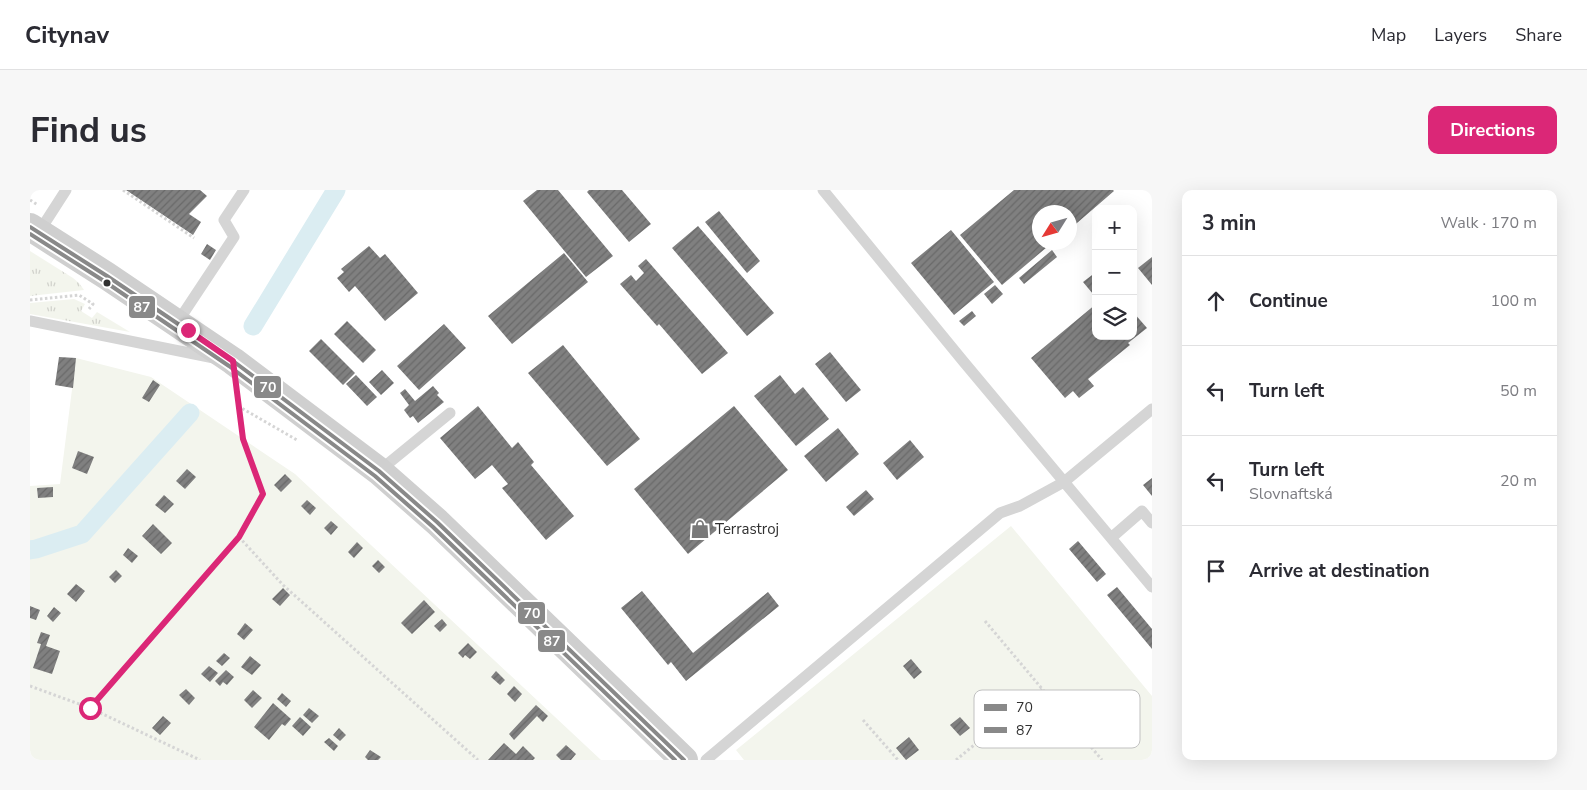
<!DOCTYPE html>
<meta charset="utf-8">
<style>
body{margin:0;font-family:"Nunito Sans",sans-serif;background:#f7f7f7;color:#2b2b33}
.controls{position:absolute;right:15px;top:15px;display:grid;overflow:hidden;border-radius:10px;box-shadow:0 5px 20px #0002}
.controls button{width:45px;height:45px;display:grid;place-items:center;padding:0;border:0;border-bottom:1px solid #e1e1e2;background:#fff;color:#2b2b33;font:25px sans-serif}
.compass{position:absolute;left:1002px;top:15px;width:45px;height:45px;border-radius:50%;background:#fff;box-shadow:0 5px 20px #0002;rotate:233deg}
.stop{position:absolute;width:15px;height:15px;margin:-11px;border:4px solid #db2777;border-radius:50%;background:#fff}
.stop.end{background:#db2777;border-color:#fff;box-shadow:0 1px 5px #0008}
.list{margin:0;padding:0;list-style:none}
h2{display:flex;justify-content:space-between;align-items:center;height:65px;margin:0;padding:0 20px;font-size:21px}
h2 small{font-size:16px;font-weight:400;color:#7c7c81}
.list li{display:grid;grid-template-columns:32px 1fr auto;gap:15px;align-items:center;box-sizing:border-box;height:90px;padding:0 20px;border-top:1px solid #e1e1e2}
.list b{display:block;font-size:19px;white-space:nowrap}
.list p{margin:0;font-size:16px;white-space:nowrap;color:#7c7c81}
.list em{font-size:16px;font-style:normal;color:#7c7c81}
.icon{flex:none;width:28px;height:28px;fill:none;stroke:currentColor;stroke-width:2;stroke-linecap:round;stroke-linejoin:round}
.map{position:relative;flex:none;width:1122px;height:570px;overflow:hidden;border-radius:10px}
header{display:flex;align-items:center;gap:30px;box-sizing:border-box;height:70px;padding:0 25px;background:#fff;border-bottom:1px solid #e1e1e2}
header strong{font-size:24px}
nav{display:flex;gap:28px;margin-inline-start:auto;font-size:18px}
.intro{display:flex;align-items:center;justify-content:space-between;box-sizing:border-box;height:120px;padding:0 30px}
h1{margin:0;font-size:35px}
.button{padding:12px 22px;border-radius:10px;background:#db2777;color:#fff;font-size:18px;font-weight:700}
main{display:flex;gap:30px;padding:0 30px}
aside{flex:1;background:#fff;border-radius:10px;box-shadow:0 5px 20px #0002}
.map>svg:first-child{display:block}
.grass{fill:url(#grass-tufts)}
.green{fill:#f3f5ed}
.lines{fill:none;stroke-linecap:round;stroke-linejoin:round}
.canal{stroke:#dbedf2;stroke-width:19}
.building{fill:url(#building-hatch)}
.path{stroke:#d5d5d5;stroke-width:3;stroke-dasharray:2.5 2.5;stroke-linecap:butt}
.lane{stroke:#d5d5d5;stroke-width:11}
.secondary{stroke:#cfcfcf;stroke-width:28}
.bus-1-casing{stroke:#fff;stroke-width:8}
.bus-2-casing{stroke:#fff;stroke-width:8}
.bus-1{stroke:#898989;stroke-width:4}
.bus-2{stroke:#898989;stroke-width:4}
.route{stroke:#db2777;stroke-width:6}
.bus-dot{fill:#313131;stroke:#fff;stroke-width:2}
.labels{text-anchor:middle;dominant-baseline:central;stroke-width:5;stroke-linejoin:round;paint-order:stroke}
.poi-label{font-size:15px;fill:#313131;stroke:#fff;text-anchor:start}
.key{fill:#fff;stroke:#c1c1c1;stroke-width:1}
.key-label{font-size:14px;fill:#313131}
.line-badge{stroke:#fff;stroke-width:2}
.badge-label{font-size:14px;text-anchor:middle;font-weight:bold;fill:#fff}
</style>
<header>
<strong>Citynav</strong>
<nav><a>Map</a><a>Layers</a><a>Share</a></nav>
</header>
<div class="intro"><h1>Find us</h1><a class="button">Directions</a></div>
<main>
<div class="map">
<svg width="1122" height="570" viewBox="0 0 1122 570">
<defs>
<pattern id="grass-tufts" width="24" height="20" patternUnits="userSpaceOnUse" patternTransform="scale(1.25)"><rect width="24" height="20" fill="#f3f5ed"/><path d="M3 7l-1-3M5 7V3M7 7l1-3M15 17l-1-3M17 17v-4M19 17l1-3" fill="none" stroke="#d1d2cc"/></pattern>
<pattern id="building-hatch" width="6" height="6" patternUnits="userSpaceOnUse" patternTransform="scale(1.25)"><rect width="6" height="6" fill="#808080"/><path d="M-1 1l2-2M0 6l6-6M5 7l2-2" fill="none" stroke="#696969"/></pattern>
</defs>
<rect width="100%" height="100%" fill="#fff"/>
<path class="grass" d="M0 61 43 88 49 93 54 100 0 106Z
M44 109 55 114 51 121 62 128 67 122 100 142 0 124V113Z"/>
<path class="green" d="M46 168 121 187 265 284 571 570H0V296L30 294Z
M981 336 1122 506V570H714L706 560Z"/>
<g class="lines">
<path class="canal" d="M223 136 306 0
M0 360 6 359 52 344 160 223"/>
</g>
<path class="building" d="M96 0H170L177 6 159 24 171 32 163 45Z
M507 0H528L583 66 556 87 493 11Z
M559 0H592L621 34 599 52 557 2Z
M984 0H1083L1084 1 1040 39V22H1009V52H1023L972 95 930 45Z
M689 21 730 71 717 83 675 32Z
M668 36 744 123 717 146 642 58Z
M921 40 964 92 924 125 881 73Z
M177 54 186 60 180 70 171 64Z
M339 56 350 68 355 64 388 103 355 131 325 96 319 102 307 88 314 82 311 79Z
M1022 60 1027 67 994 94 989 88Z
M534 63 558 92 482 154 458 126Z
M1122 67V95L1108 78Z
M616 69 698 163 672 184 629 134 627 136 590 94 601 85 606 91 614 83 608 76Z
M1066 82V101L1063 104 1053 92Z
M965 95 973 104 962 114 954 104Z
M1066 114V146H1103V122L1117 138 1098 153 1100 155 1058 189 1064 196 1049 208 1043 201 1035 208 1001 168Z
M942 121 946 126 934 136 929 131Z
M317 131 346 160 333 173 304 144Z
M414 134 436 158 389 200 367 176Z
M291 149 325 183 313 195 279 161Z
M533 155 610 249 577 276 498 183Z
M800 162 831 200 816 212 785 174Z
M29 167 46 168 43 198 25 195Z
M352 180 364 193 351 205 339 192Z
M326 185 347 207 337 216 316 194Z
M750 185 765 204 773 197 799 229 766 256 724 206Z
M123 190 130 195 119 212 112 208Z
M403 196 409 203 407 205 414 212 388 233 383 226 380 228 374 220 379 215 370 203 375 199 385 211Z
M448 216 482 258 488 252 504 272 501 275 544 326 516 350 472 298 478 294 462 275 445 289 410 248Z
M704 216 758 280 658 364 604 299Z
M808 238 829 264 796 292 774 266Z
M880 250 894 267 867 290 853 273Z
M48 261 64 267 57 284 42 278Z
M157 279 166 287 155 299 146 291Z
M255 284 262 291 251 302 244 295Z
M1122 288V306L1113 295Z
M23 297V307L8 308 7 298Z
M836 300 844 309 824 326 816 317Z
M134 305 144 314 135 323 125 315Z
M277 310 286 318 280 325 271 316Z
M301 331 308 337 301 345 294 338Z
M123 334 142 353 131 364 112 346Z
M1048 351 1076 384 1067 392 1039 359Z
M327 352 333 358 324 368 318 362Z
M98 358 108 366 102 373 93 365Z
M348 370 355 377 349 383 342 376Z
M86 380 92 386 85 393 79 387Z
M46 394 55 401 46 412 37 404Z
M1087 397 1122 439V459L1077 405Z
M253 398 260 405 250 416 242 409Z
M612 401 663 463 738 402 749 416 656 491 641 472 638 475 591 418Z
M394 410 405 422 382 444 371 433Z
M0 416 10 420 6 430 0 428Z
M24 417 31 423 23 432 17 426Z
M412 429 417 435 410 442 404 436Z
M215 433 223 440 214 450 207 444Z
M11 442 20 445 16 456 30 461 22 484 3 478 11 454 7 453Z
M438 453 447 462 440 469 435 465 433 468 428 463Z
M194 463 200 468 192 476 186 471Z
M220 466 231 475 222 485 211 477Z
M881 469 892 482 884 489 873 476Z
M179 476 188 483 180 492 171 484Z
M196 480 204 487 197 495 193 492 190 496 185 491Z
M466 481 475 490 470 495 461 487Z
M484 496 492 504 485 512 477 504Z
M156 499 165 508 159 515 149 505Z
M223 500 232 508 222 518 214 510Z
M252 503 261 511 256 517 247 509Z
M243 513 261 529 255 536 252 534 239 550 224 537Z
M506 515 518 526 513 532 507 526 484 550 479 544Z
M279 518 289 526 282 533 273 525Z
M133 526 141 533 130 545 122 538Z
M270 527 281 537 273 546 262 536Z
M930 527 940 538 930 546 920 535Z
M309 538 316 545 310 551 303 545Z
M879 547 889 560 876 570 866 558Z
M299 548 308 556 304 561 294 552Z
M474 553 486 564 493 556 505 568 503 570H458Z
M536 555 546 564 541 570H531L526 565Z
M340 560 351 567 348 570H338L335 567Z"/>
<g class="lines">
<path class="path" d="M93 0 164 48
M0 10 8 15
M0 110 49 105 63 114 59 119
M208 216 267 250
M209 347 253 395 448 570
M955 431 1072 570
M0 496 60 518 170 570
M60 518 209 347 233 304 213 249 206 202
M833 530 868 570
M926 570 1012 499"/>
<path class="lane" d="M793 0 933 171 1122 397
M9 42 36 0
M0 131 184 168
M147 133 204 47 194 30 214 0
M349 281 420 223
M1081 348 1112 321 1122 333
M676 570 970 323 990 316 1034 292 1122 219"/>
<path class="secondary" d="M0 37 77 86 203 171 349 281 407 332 654 570"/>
<g class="bus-1-casing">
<path id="bus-1" d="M0 37 77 86 203 171 349 281 407 332 654 570"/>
</g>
<g class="bus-2-casing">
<path id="bus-2" d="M0 44 74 91 199 176 345 286 403 337 645 570"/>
</g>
<use href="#bus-1" class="bus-1"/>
<use href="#bus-2" class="bus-2"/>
</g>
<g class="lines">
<path class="route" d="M60 518 209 347 233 304 213 249 203 171 158 140"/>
</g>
<defs>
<g id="shop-bare" transform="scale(1.5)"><path d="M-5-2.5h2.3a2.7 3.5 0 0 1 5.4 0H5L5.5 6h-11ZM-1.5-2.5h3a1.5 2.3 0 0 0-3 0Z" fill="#797979" stroke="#fff" stroke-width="2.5" paint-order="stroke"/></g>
</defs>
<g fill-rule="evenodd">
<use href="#shop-bare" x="670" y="339"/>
</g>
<circle class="bus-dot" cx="77" cy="93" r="4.5"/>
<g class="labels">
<g class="poi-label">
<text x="685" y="339">Terrastroj</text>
</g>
</g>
<rect x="944" y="500" width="166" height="58" rx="8" class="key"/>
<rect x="954" y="514" width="23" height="7" fill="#898989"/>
<rect x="954" y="537" width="23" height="6" fill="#898989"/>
<g class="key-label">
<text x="986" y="522">70</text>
<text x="986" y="545">87</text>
</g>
<g class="line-badge">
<rect x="98" y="105" width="28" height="24" rx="5" fill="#898989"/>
<rect x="223" y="185" width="29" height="24" rx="5" fill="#898989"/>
<rect x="487" y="411" width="29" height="24" rx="5" fill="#898989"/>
<rect x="507" y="439" width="29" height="24" rx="5" fill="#898989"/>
</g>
<g class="badge-label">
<text x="112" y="122">87</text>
<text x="238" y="202">70</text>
<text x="502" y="428">70</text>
<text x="522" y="456">87</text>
</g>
</svg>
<div class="controls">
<button>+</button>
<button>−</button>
<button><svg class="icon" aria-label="layers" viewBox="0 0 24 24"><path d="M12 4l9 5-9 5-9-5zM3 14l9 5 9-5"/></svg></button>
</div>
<svg class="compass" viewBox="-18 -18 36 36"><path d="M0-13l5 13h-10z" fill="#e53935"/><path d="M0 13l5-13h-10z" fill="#7c7c81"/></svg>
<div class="stop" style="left:60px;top:518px"></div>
<div class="stop end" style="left:158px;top:140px"></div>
</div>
<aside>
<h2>3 min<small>Walk · 170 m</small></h2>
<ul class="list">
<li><svg class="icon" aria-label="ahead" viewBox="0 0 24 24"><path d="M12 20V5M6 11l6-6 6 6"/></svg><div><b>Continue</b></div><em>100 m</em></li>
<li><svg class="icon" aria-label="left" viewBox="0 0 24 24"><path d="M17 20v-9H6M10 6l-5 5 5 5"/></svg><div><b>Turn left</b></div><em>50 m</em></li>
<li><svg class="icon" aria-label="left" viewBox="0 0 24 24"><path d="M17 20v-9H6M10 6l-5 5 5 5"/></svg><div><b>Turn left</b><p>Slovnaftská</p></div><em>20 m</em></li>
<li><svg class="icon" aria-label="arrive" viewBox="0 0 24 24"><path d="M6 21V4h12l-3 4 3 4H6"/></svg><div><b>Arrive at destination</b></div></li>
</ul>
</aside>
</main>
